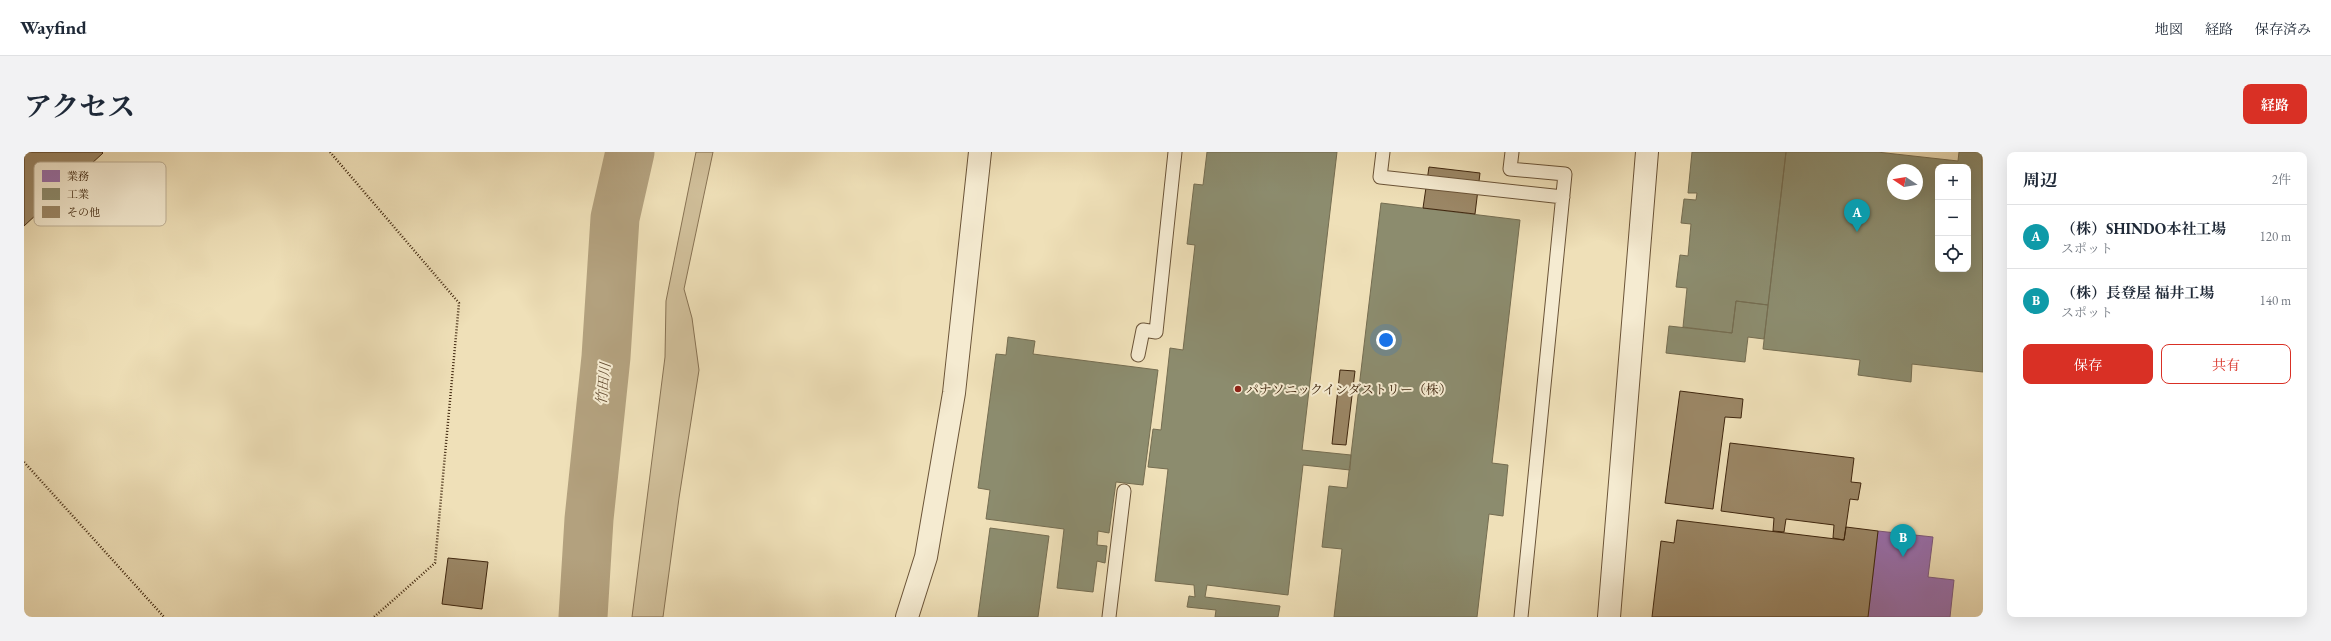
<!DOCTYPE html>
<html lang="ja">
<meta charset="utf-8">
<style>
body{margin:0;font-family:"EB Garamond","Noto Serif JP",serif;background:#f2f2f3;color:#1f2937}
.controls{position:absolute;right:12px;top:12px;display:grid;overflow:hidden;border-radius:8px;box-shadow:0 4px 16px #0002}
.controls button{width:36px;height:36px;display:grid;place-items:center;padding:0;border:0;border-bottom:1px solid #e0e1e3;background:#fff;color:#1f2937;font:20px sans-serif}
.compass{position:absolute;left:1863px;top:12px;width:36px;height:36px;border-radius:50%;background:#fff;box-shadow:0 4px 16px #0002;rotate:282deg}
.you{position:absolute;left:1362px;top:188px;width:14px;height:14px;margin:-10px;border:3px solid #fff;border-radius:50%;background:#1a73e8;box-shadow:0 0 0 6px #1a73e833}
.badge{display:grid;place-items:center;width:26px;height:26px;border-radius:50%;background:#d93025;color:#fff;font-size:13px;font-weight:700}
.pin{position:absolute;translate:-50% -33px;filter:drop-shadow(0 1px 2px #0008)}
.pin::after{content:'';position:absolute;top:21px;width:14px;height:12px;background:inherit;clip-path:polygon(0 0,100% 0,50% 100%)}
.list{margin:0;padding:0;list-style:none}
h2{display:flex;justify-content:space-between;align-items:center;height:52px;margin:0;padding:0 16px;font-size:17px}
h2 small{font-size:13px;font-weight:400;color:#747a83}
.list li{display:grid;grid-template-columns:26px 1fr auto;gap:12px;align-items:center;box-sizing:border-box;height:64px;padding:0 16px;border-top:1px solid #e0e1e3}
.list b{display:block;font-size:15px;white-space:nowrap}
.list p{margin:0;font-size:13px;white-space:nowrap;color:#747a83}
.list em{font-size:13px;font-style:normal;color:#747a83}
.actions{display:flex;gap:8px;padding:12px 16px}
.actions a{flex:1;padding:9px 0;border:1px solid #d93025;border-radius:8px;text-align:center;font-size:14px;color:#d93025}
.actions .main{background:#d93025;color:#fff}
.icon{flex:none;width:22px;height:22px;fill:none;stroke:currentColor;stroke-width:2;stroke-linecap:round;stroke-linejoin:round}
.map{position:relative;flex:none;width:1959px;height:465px;overflow:hidden;border-radius:8px}
header{display:flex;align-items:center;gap:24px;box-sizing:border-box;height:56px;padding:0 20px;background:#fff;border-bottom:1px solid #e0e1e3}
header strong{font-size:19px}
nav{display:flex;gap:22px;margin-inline-start:auto;font-size:14px}
.intro{display:flex;align-items:center;justify-content:space-between;box-sizing:border-box;height:96px;padding:0 24px}
h1{margin:0;font-size:28px}
.button{padding:10px 18px;border-radius:8px;background:#d93025;color:#fff;font-size:14px;font-weight:700}
main{display:flex;gap:24px;padding:0 24px}
aside{flex:1;background:#fff;border-radius:8px;box-shadow:0 4px 16px #0002}
.map>svg:first-child{display:block}
.green{fill:#d1c09b;stroke:#887354}
.offices{fill:#9970ab;stroke:#7e5a7c}
.industry{fill:#8c8c6e;stroke:#756d51;fill-rule:evenodd}
.lines{fill:none;stroke-linecap:round;stroke-linejoin:round}
.river{stroke:#b3a17e;stroke-width:49}
.building{fill:#9b8766;stroke:#3f260e}
.service-casing{stroke:#6b5438;stroke-width:15}
.minor-casing{stroke:#6b5438;stroke-width:24}
.path{stroke:#3f260e;stroke-width:2.5;stroke-dasharray:1 2;stroke-linecap:butt}
.service{stroke:#f5ebd1;stroke-width:13}
.minor{stroke:#f5ebd1;stroke-width:22}
.poi-dot{fill:#8f2418;stroke:#f5ebd1;stroke-width:1.5}
.labels{text-anchor:middle;dominant-baseline:central;stroke-width:4;stroke-linejoin:round;paint-order:stroke}
.poi-label{font-size:13px;fill:#3f260e;stroke:#f5ebd1;text-anchor:start}
.water-label{font-size:14px;font-style:italic;fill:#624b30;stroke:#f5ebd1}
.key{fill:#f5ebd1;stroke:#beb096;stroke-width:1}
.key-label{font-size:11px;fill:#3f260e}
</style>
<header>
<strong>Wayfind</strong>
<nav><a>地図</a><a>経路</a><a>保存済み</a></nav>
</header>
<div class="intro"><h1>アクセス</h1><a class="button">経路</a></div>
<main>
<div class="map">
<svg width="1959" height="465" viewBox="0 0 1959 465">
<rect width="100%" height="100%" fill="#efe0b8"/>
<filter id="stains"><feTurbulence type="fractalNoise" baseFrequency=".005" numOctaves="4"/><feColorMatrix values="0 0 0 0 .2 0 0 0 0 .09 0 0 0 0 .02 0 0 0 .5 -.17"/></filter>
<radialGradient id="worn" r=".72"><stop offset=".6" stop-color="#630" stop-opacity="0"/><stop offset="1" stop-color="#630" stop-opacity=".3"/></radialGradient>
<path class="green" d="M672 0H689L660 137 668 166 675 218 655 346 639 465H608L641 205 642 149Z"/>
<path class="offices" d="M1854 379 1909 385 1904 425 1930 428 1926 465H1844Z"/>
<path class="industry" d="M1183 0H1313L1278 298 1327 303 1326 318 1279 313 1264 443 1183 433 1181 445 1256 454 1254 465H1191L1192 458 1163 455 1165 444 1171 445 1170 433 1131 429 1144 317 1124 315 1129 277 1137 278 1146 196 1159 198 1171 93 1163 92 1170 32 1179 33Z
M1668 0H1762L1744 153 1712 149 1708 181 1659 175 1663 136 1652 135 1656 103 1664 104 1667 72 1657 71 1660 47 1672 48 1673 41H1664Z
M1762 0H1853L1934 9 1935 0H1958L1959 220 1888 212 1887 230 1834 223 1836 208 1739 197ZM1914 15H1944V117H1914ZM1869 18H1893V42H1869Z
M1357 51 1496 68 1468 311 1484 313 1479 364 1465 362 1453 465H1310L1318 397 1298 395 1305 334 1323 336Z
M1712 149 1744 153 1740 187 1724 185 1721 210 1642 201 1645 174 1708 181Z
M984 185 1011 189 1009 202 1134 218 1119 333 1092 330 1085 381 1074 379 1073 393 1083 394 1081 411 1073 409 1069 440 1033 436 1040 377 962 367 966 338 954 336 972 202 982 203Z
M966 376 1025 384 1014 465H954Z"/>
<g class="lines">
<path class="river" d="M559 465 565 367 582 205 591 66 606 0"/>
</g>
<path class="building" d="M0 0H78L79 1 0 74Z
M1405 15 1456 21 1451 62 1399 56Z
M1316 218 1331 219 1322 293 1308 292Z
M1656 239 1719 247 1717 266 1701 265 1689 357 1641 351Z
M1706 291 1830 306 1827 330 1837 331 1834 348 1826 347 1820 388 1809 386 1810 373 1762 367 1760 380 1749 379 1750 366 1697 359Z
M1653 368 1820 388 1822 375 1854 379 1844 465H1628L1637 389 1650 391Z
M424 406 464 410 458 457 418 452Z"/>
<g class="lines">
<g class="service-casing">
<path id="service" d="M1359 0 1356 25 1539 45
M1488 0 1486 17 1541 22 1497 465
M1114 203 1119 178 1132 180 1151 0
M1085 465 1100 339"/>
</g>
<g class="minor-casing">
<path id="minor" d="M883 465 902 405 930 241 956 0
M1585 465 1623 0"/>
</g>
<path class="path" d="M306 0 435 151 411 411 350 465
M0 310 140 465"/>
<use href="#service" class="service"/>
<use href="#minor" class="minor"/>
</g>
<circle class="poi-dot" cx="1214" cy="237" r="4"/>
<g class="labels">
<g class="poi-label">
<text x="1222" y="237">パナソニックインダストリー（株）</text>
</g>
<g class="water-label">
<text transform="translate(579 232) rotate(-84)">竹田川</text>
</g>
</g>
<rect x="10" y="10" width="132" height="64" rx="6" class="key"/>
<rect x="18" y="18" width="18" height="12" fill="#9970ab"/>
<rect x="18" y="36" width="18" height="12" fill="#8c8c6e"/>
<rect x="18" y="54" width="18" height="12" fill="#9b8766"/>
<g class="key-label">
<text x="43" y="28">業務</text>
<text x="43" y="46">工業</text>
<text x="43" y="64">その他</text>
</g>
<rect width="100%" height="100%" filter="url(#stains)"/>
<rect width="100%" height="100%" fill="url(#worn)"/>
</svg>
<div class="controls">
<button>+</button>
<button>−</button>
<button><svg class="icon" aria-label="locate" viewBox="0 0 24 24"><circle cx="12" cy="12" r="6"/><path d="M12 2v4M12 18v4M2 12h4M18 12h4"/></svg></button>
</div>
<svg class="compass" viewBox="-18 -18 36 36"><path d="M0-13l5 13h-10z" fill="#e53935"/><path d="M0 13l5-13h-10z" fill="#747a83"/></svg>
<div class="you"></div>
<div class="pin badge" style="left:1833px;top:80px;background:#0f9aa8">A</div>
<div class="pin badge" style="left:1879px;top:405px;background:#0f9aa8">B</div>
</div>
<aside>
<h2>周辺<small>2件</small></h2>
<ul class="list">
<li><span class="badge" style="background:#0f9aa8">A</span><div><b>（株）SHINDO本社工場</b><p>スポット</p></div><em>120 m</em></li>
<li><span class="badge" style="background:#0f9aa8">B</span><div><b>（株）長登屋 福井工場</b><p>スポット</p></div><em>140 m</em></li>
</ul>
<div class="actions"><a class="main">保存</a><a>共有</a></div>
</aside>
</main>
